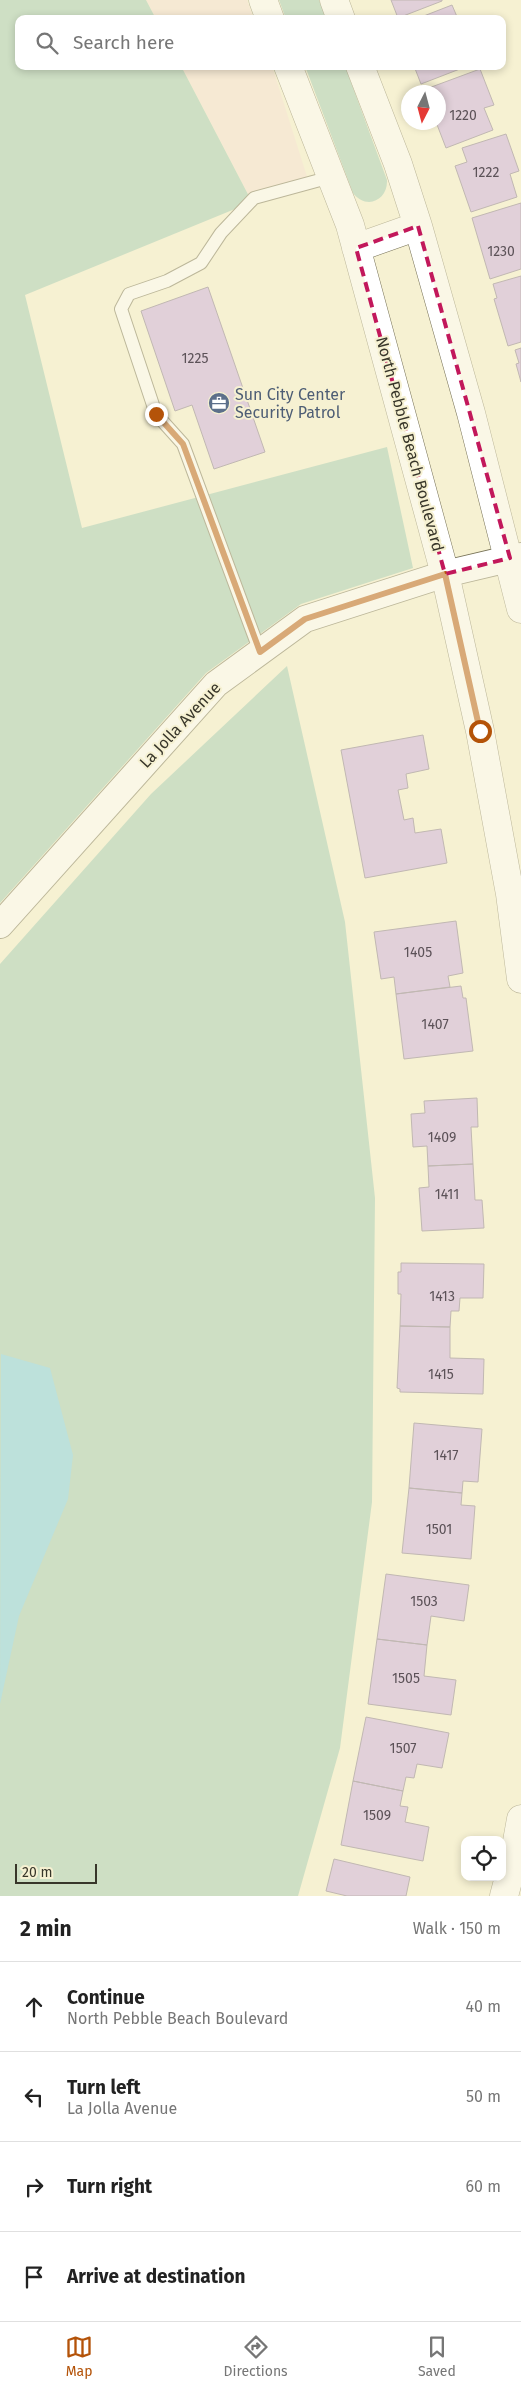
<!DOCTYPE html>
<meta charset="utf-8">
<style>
body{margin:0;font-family:"Fira Sans",sans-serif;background:#f6f6f6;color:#222}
.controls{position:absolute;right:15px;bottom:15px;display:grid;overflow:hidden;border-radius:10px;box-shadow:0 2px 8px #0003}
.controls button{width:45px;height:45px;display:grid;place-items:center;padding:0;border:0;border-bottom:1px solid #e0e0e0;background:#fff;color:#222;font:25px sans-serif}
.compass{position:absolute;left:401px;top:85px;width:45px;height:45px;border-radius:50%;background:#fff;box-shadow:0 2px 8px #0003;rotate:186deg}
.scale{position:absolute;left:15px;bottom:12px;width:82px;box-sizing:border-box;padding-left:5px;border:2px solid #38362a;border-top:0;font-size:14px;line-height:18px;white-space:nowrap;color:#38362a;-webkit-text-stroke:4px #f6f1d2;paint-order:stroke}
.stop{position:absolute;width:15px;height:15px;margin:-11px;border:4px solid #b45309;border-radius:50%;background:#fff}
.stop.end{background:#b45309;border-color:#fff;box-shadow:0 1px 5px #0008}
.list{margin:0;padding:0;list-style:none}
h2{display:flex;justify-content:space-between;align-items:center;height:65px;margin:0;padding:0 20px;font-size:21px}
h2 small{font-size:16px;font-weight:400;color:#767676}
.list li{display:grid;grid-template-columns:32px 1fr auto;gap:15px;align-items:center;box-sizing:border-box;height:90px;padding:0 20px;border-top:1px solid #e0e0e0}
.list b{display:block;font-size:19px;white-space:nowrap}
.list p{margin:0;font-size:16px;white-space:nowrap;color:#767676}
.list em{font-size:16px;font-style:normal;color:#767676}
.icon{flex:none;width:28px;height:28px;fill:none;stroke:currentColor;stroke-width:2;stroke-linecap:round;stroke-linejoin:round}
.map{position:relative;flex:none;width:521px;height:1896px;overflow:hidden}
.search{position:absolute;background:#fff;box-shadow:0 2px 8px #0003;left:15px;right:15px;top:15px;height:55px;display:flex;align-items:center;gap:12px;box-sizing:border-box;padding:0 18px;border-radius:10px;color:#767676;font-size:19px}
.sheet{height:425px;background:#fff}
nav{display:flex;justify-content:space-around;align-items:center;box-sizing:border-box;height:70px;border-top:1px solid #e0e0e0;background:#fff;font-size:14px;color:#767676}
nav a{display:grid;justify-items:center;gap:2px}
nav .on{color:#b45309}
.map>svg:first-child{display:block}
.commercial{fill:#f7e1d5}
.green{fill:#9dcab4}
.water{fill:#78cee7}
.building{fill:#c8a8e3;stroke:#80738c}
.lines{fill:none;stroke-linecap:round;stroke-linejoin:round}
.service-casing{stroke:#777257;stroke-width:14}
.minor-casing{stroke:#777257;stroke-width:28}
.tertiary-casing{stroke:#777257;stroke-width:29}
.service{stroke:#fff;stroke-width:12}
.minor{stroke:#fff;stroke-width:26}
.tertiary{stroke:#fff;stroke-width:28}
.route{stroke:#b45309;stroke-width:6}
.marked{fill:none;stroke:#c2185b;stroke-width:4;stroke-dasharray:10 6;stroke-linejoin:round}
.labels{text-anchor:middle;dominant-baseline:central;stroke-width:4;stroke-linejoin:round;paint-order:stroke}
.number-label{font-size:14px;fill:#5c5258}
.service-label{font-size:16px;fill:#4e5e75;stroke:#f6f1d2;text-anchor:start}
.street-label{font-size:16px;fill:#38362a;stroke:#f6f1d2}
</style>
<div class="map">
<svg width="521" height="1896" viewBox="0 0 521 1896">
<rect width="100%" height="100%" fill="#f6f1d2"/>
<path class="commercial" d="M146 0H247L254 19H156Z
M181 66H272L310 186 252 202Z"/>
<path class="green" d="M0 0H146L156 19H19V66H181L252 202 25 295 82 528 387 447 413 568 301 604 206 673 0 903Z
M279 0H319L327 19H286Z
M305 66H345L387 180C388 201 366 210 353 193Z
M287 666 345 922 375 1198 372 1502 340 1748 298 1896H0V964L151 794Z"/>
<path class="water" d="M1 1354 50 1368 73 1455 68 1499 19 1616 0 1704Z"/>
<path class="building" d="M391 0H442V1L398 18Z
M452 5 458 19H416Z
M414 66H465V67L421 84Z
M480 69 494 105 484 108 493 130 446 148 436 122H438V92H428L426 89Z
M506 134 519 171 510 174 517 197 471 212 455 166 467 162 462 148Z
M521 203V269L490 279 472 218Z
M521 276V342L508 346 494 299 497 298 493 284Z
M208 287 265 452 214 469 192 405 175 411 141 311Z
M521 348V382L516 364 519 363 515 350Z
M423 735 429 769 406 774 408 788 398 790 404 820 413 818 415 833 441 829 447 863 365 878 341 750Z
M456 921 463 973 448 976 450 987 396 994 394 977 381 979 374 932Z
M461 986 463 998H466L473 1051 404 1059 396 994Z
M477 1098 478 1127H471L473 1164 428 1166 427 1146 413 1147 411 1114 425 1113 424 1101Z
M473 1164 475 1200H482L484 1228 422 1231 419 1188 429 1187 428 1166Z
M401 1263 484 1264 483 1298H460L459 1311H451L450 1327 400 1326 401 1294H398V1272H401Z
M400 1326 450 1327V1358L484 1359 483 1394 400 1392V1389L397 1388Z
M414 1423 482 1429 478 1482 463 1481 462 1493 409 1488Z
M409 1488 462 1493 461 1505 475 1506 471 1559 402 1553Z
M386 1574 469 1585 464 1621 431 1616 427 1645 377 1639Z
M377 1639 427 1645 424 1676 456 1680 451 1715 368 1704Z
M366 1717 449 1733 442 1768 417 1764 414 1778 406 1777 403 1791 353 1781Z
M353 1781 403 1791 400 1806 408 1807 405 1822 429 1827 423 1861 341 1845Z
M334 1859 410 1877 406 1896H347L326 1891Z"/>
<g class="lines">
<g class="service-casing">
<path id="service" d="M260 652 183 444 156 414 121 309 129 294 167 281 201 263 221 233 254 198 331 177"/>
</g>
<g class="minor-casing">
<path id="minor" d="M0 925 216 684 305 619 445 574 521 556"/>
</g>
<g class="tertiary-casing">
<path id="tertiary" d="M263 0 270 19
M334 0 341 19
M288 66 350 225 445 574 480 731 510 894 521 979
M360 66 398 164 418 226 471 413 521 609
M356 248 418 226
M504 1896 514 1858 521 1819"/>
</g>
<use href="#service" class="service"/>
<use href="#minor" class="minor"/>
<use href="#tertiary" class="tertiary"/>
</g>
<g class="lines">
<path class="route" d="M156 414 183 444 260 652 305 619 445 574 480 731"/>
</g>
<path d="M0 0H521V1896H0ZM418 226 510 558 445 574 356 248Z" fill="#f6f1d2" fill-opacity=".55" fill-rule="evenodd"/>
<path class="marked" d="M418 226 510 558 445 574 356 248Z"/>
<defs>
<g id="office-disc" transform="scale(1.125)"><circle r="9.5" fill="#5c6f8a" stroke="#f6f1d2"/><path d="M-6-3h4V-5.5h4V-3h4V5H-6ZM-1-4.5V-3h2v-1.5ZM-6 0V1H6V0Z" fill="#fff"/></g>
</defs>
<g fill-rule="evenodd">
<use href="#office-disc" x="219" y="403"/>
</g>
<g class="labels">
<g class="number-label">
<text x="463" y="115">1220</text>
<text x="486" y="172">1222</text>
<text x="501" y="251">1230</text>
<text x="195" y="358">1225</text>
<text x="418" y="952">1405</text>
<text x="435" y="1024">1407</text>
<text x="442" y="1137">1409</text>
<text x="447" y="1194">1411</text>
<text x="442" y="1296">1413</text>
<text x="441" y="1374">1415</text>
<text x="446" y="1455">1417</text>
<text x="439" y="1529">1501</text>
<text x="424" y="1601">1503</text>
<text x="406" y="1678">1505</text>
<text x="403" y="1748">1507</text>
<text x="377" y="1815">1509</text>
</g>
<g class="service-label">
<text x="235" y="394">Sun City Center<tspan x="235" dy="18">Security Patrol</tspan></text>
</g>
<g class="street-label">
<text transform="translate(410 444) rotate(75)">North Pebble Beach Boulevard</text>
<text transform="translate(180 725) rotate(-47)">La Jolla Avenue</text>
</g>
</g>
</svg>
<div class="controls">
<button><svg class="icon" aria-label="locate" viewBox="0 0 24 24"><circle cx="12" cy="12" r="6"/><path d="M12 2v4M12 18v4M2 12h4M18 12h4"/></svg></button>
</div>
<svg class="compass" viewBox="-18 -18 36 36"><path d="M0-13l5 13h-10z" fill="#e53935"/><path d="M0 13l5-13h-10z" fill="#767676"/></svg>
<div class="scale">20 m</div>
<div class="stop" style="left:480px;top:731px"></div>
<div class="stop end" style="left:156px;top:414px"></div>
<div class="search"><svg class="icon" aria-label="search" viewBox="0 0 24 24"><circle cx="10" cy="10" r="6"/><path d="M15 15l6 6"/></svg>Search here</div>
</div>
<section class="sheet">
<h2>2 min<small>Walk · 150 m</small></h2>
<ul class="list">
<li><svg class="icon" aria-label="ahead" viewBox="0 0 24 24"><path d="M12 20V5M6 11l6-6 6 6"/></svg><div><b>Continue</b><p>North Pebble Beach Boulevard</p></div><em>40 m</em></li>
<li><svg class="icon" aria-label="left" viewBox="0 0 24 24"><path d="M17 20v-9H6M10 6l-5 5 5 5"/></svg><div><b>Turn left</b><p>La Jolla Avenue</p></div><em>50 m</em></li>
<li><svg class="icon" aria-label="right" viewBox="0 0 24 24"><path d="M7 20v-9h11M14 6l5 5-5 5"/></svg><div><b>Turn right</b></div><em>60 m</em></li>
<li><svg class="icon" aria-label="arrive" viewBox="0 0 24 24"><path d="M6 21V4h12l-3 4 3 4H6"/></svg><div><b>Arrive at destination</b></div></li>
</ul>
</section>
<nav>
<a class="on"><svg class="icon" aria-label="map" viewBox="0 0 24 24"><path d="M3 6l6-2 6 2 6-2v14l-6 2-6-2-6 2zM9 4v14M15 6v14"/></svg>Map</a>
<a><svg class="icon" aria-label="directions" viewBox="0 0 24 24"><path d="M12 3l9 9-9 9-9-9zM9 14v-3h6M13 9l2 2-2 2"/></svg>Directions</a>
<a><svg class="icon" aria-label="saved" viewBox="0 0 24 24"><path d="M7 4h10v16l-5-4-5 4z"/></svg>Saved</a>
</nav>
